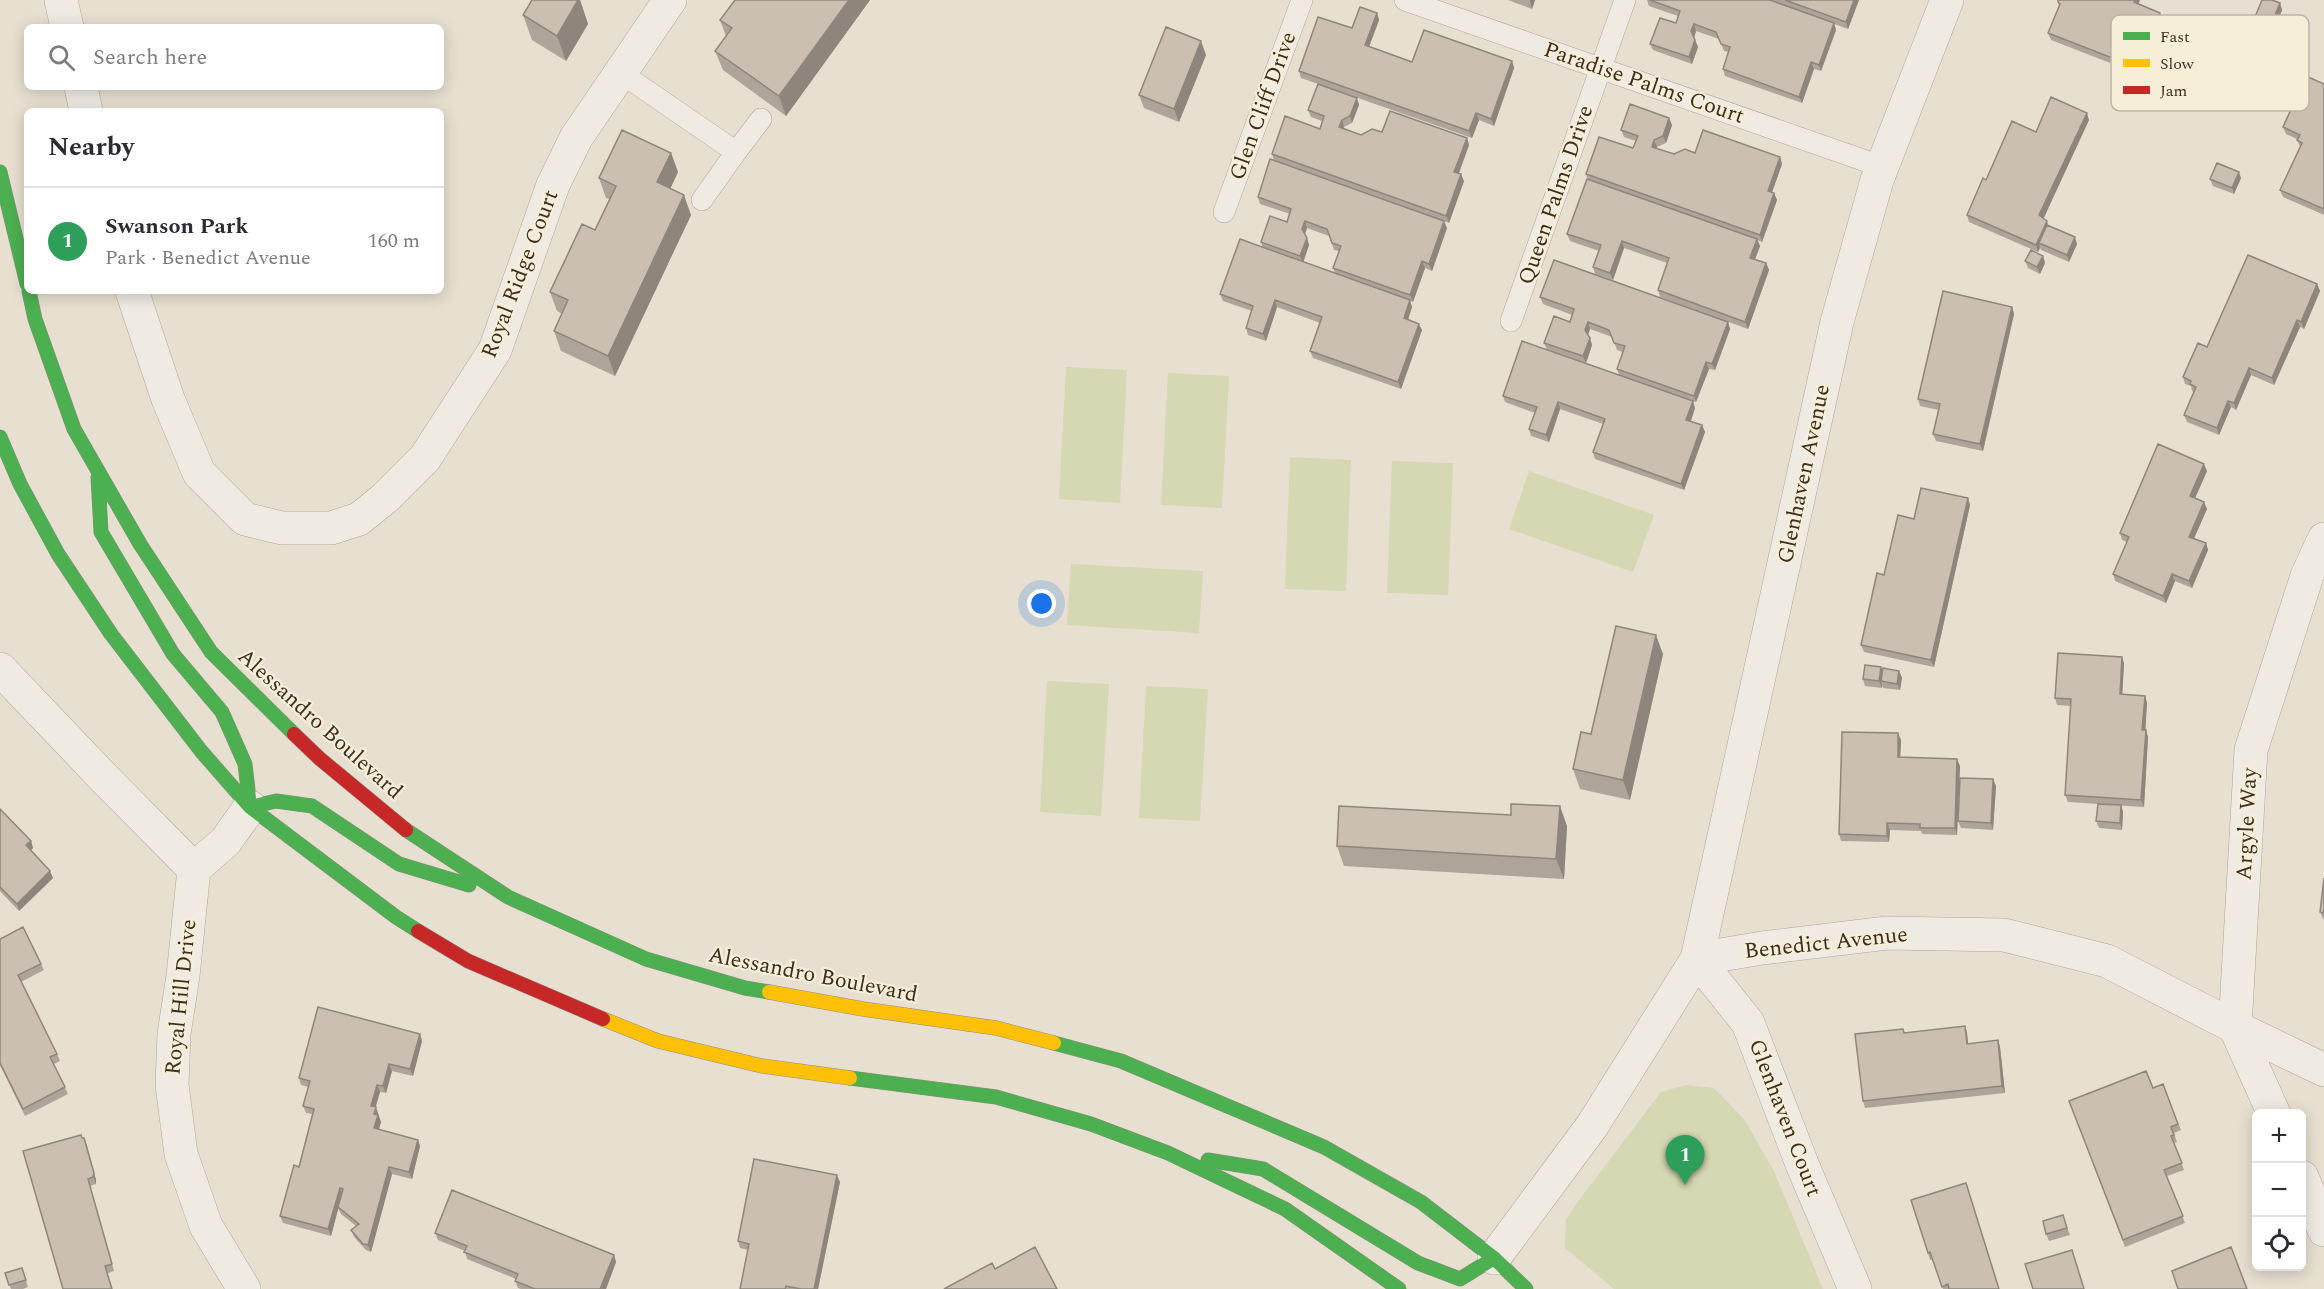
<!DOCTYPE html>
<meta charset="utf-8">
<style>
body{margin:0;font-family:Spectral,serif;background:#f7f7f7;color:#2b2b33}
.controls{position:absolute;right:18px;bottom:18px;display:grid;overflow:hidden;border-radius:9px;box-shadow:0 3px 15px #0003}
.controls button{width:54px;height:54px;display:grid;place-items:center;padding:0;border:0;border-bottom:2px solid #e1e1e2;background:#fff;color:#2b2b33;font:30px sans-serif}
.you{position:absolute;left:1042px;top:604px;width:21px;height:21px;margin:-15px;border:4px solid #fff;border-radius:50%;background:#1a73e8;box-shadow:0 0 0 9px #1a73e833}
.badge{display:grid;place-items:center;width:39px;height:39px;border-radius:50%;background:#0b8043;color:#fff;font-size:20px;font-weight:700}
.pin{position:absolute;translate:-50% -50px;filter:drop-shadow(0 2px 3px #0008)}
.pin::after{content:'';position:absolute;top:32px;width:21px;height:18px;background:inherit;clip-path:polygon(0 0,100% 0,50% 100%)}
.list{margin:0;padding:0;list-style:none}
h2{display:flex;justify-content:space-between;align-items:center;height:78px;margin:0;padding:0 24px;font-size:26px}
h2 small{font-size:20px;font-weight:400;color:#7c7c81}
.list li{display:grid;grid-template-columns:39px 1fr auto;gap:18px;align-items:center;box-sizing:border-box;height:108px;padding:0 24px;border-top:2px solid #e1e1e2}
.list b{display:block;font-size:22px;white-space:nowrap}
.list p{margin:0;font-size:20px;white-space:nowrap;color:#7c7c81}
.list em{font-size:20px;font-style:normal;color:#7c7c81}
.icon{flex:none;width:33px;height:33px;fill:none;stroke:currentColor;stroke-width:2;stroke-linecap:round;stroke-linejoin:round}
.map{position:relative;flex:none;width:2324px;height:1289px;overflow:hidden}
.search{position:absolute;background:#fff;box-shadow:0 3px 15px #0003;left:24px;top:24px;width:420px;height:66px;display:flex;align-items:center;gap:15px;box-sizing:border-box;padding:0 21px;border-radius:9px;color:#7c7c81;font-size:22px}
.panel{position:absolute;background:#fff;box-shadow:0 3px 15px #0003;left:24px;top:108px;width:420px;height:186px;border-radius:9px}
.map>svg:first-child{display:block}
.green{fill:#d6d7b3}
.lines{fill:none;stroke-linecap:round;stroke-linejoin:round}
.lane-casing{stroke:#ada599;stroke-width:22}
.street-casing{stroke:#ada599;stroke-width:34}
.fast-casing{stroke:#928b80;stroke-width:15}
.slow-casing{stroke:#928b80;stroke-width:15}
.jam-casing{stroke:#928b80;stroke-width:15}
.lane{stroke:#efebe3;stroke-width:21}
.street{stroke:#efebe3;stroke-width:33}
.fast{stroke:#4caf50;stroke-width:14}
.slow{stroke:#ffc107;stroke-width:14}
.jam{stroke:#c62828;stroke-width:14}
.wall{fill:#afa499;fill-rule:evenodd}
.shaded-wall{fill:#8e867d}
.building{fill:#cbbfb2;stroke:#8e867d;stroke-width:1.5}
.labels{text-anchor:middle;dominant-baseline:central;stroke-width:4.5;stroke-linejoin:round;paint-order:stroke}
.street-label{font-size:22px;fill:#3d2e20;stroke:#f7eed8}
.key{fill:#f7eed8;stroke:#bfb4a1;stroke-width:1.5}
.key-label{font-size:16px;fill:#3d2e20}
</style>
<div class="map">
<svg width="2324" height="1289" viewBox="0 0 2324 1289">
<rect width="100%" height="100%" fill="#e7e0d1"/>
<path class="green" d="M1066 367 1127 370 1120 503 1059 499Z
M1168 373 1229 376 1222 508 1161 505Z
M1290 457 1351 460 1346 591 1285 589Z
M1392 461 1453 463 1448 595 1387 593Z
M1529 471 1654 515 1633 572 1509 529Z
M1071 564 1203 571 1199 633 1067 625Z
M1047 681 1109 684 1101 816 1040 812Z
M1146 686 1208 689 1200 821 1139 818Z
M1686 1085 1714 1088 1744 1119 1774 1171 1823 1289H1614L1565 1248 1566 1219 1579 1200 1661 1092Z"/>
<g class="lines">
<g class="lane-casing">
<path id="lane" d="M1405 0 1883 167
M621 73 736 152 702 200
M736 152 761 119
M1224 212 1302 0
M1511 321 1625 0"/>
</g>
<g class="street-casing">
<path id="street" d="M61 0 67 27
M81 87 86 111
M132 291 168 399 199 473 245 519 282 528H331L359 519 385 498 425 458 495 350 553 185 576 138 670 0
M0 669 104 778 194 869
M2274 1114 2235 1027 2251 750 2307 576 2324 539
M2302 1177 2324 1230
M1494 1258 1592 1126 1697 959 1762 948 1887 933 2004 935 2107 961 2235 1027 2324 1070
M244 1289 206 1226 181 1154 172 1085 174 1034 183 976 194 869 226 841 250 807
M1855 1289 1802 1164 1748 1023 1697 959 1837 322 1877 180 1947 0"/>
</g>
<g class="fast-casing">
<path id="fast" d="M0 172 27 284
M29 291 35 319 74 429 140 544 211 652 294 734
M0 437 20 484 58 554 111 634 201 751 250 807 396 917 418 931
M98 477 101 532 173 654 222 712 245 764 250 807
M250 807 276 801 312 806 399 864 469 885
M406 830 508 897 646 959 745 988 769 992
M1054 1043 1121 1061 1324 1147 1421 1202 1494 1258 1526 1289
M850 1078 996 1097 1091 1124 1168 1153 1285 1209 1399 1289
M1208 1160 1263 1169 1418 1263 1460 1279 1494 1258"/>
</g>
<g class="slow-casing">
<path id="slow" d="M769 992 863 1009 996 1028 1054 1043
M603 1019 658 1041 762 1066 850 1078"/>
</g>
<g class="jam-casing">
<path id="jam" d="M294 734 319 758 406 830
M418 931 468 961 603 1019"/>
</g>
<use href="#lane" class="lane"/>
<use href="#street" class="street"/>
<use href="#fast" class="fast"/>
<use href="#slow" class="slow"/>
<use href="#jam" class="jam"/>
</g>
<path class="wall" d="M532 0H580L588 24 566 61 532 40 523 15Z
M735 0H870L786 116 723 70 715 51 726 36 720 20Z
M1508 0H1535L1532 9Z
M1647 0H1859L1848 29 1834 24 1836 30 1821 71 1814 69 1802 103 1725 76 1723 69 1729 52 1724 51 1719 39 1696 31 1694 37 1698 47 1692 64 1653 50 1650 44 1676 23 1678 16 1649 6Z
M2058 2 2160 13 2162 20 2141 75 2051 40 2048 33 2059 6Z
M2280 3 2282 10 2264 54 2248 47 2245 41Z
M1377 13 1379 20 1369 47 1412 62 1512 61 1514 68 1494 126 1479 120 1472 138 1301 78 1299 71 1352 28Z
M1206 55 1179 122 1144 108 1139 95Z
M2324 84V215L2283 197 2280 190 2300 147 2297 139 2286 134 2283 127Z
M1357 98 1359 105 1352 123 1344 127V128L1361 135 1382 132 1467 138 1469 145 1459 173 1464 181 1449 223 1274 161 1272 154 1320 129 1322 121 1311 117 1308 110Z
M1669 118 1672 125 1666 143 1657 147V148L1674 154 1695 153 1780 157 1782 164 1772 192 1774 193 1777 200 1762 242 1757 240 1760 246 1755 259 1766 263 1769 270 1748 329 1660 297 1658 290 1667 263 1624 248 1613 280 1595 274 1593 267 1599 251 1570 241 1567 234 1588 179 1586 174 1633 148 1636 141 1624 137 1621 130Z
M2089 120 2043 218 2048 225 2077 244 2069 262 2041 250 2040 248 2038 252 1969 222 1967 215 1986 180 2036 132Z
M671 153 678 172 670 189 691 215 615 376 561 351 554 331 562 314 557 311 550 292 595 230 610 199 606 198 599 178Z
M2241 178 2234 194 2213 186 2210 179Z
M1258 197 1447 228 1432 271 1425 268 1413 302 1410 301 1412 307 1408 320 1422 330 1401 389 1313 358 1310 351 1320 323 1277 307 1266 341 1248 335 1246 328 1252 311 1223 301 1220 294 1263 248 1261 242 1287 222 1290 214 1260 204ZM1307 228 1329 236 1334 250 1339 251 1333 268 1335 273 1303 262 1309 245 1305 235Z
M2043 256 2045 263 2040 274 2028 268 2025 261Z
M2317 284 2320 291 2304 329 2300 327 2274 385 2251 375 2236 410 2231 407 2219 435 2187 422 2184 415 2194 392 2192 391 2191 386 2185 384 2183 377 2207 347Z
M1540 297 1728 322 1730 329 1715 370 1709 369 1696 402 1693 401 1695 408 1691 421 1702 425 1705 432 1684 490 1595 459 1593 452 1603 424 1560 409 1549 442 1531 436 1529 429 1535 413 1505 402 1503 396 1547 350 1544 343 1570 322 1572 315 1543 304ZM1590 329 1612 337 1617 350 1623 352 1617 369 1619 375 1586 363 1592 345 1588 335Z
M2012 307 2014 314 1983 451 1936 441 1933 434 1939 410 1920 406 1918 399Z
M2207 471 2195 498 2204 502 2207 509 2194 538 2206 543 2208 550 2192 588 2175 581 2166 603 2115 581 2113 574 2127 542 2122 540 2120 533Z
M1968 498 1970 505 1934 667 1864 652 1861 645 1914 519Z
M1663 654 1630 800 1580 789 1573 769 1591 734Z
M2124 663 2122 694 2145 696 2147 703 2145 730 2148 737 2144 807 2110 805H2121L2123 812 2122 830 2099 828 2096 821 2098 804 2068 802 2065 795 2071 706 2057 705 2055 698Z
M1882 670 1899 671 1902 678 1900 690 1883 688 1882 685V688L1865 686 1863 679Z
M1901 740 1900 757 1960 766 1957 835 1922 834 1921 831 1890 830 1889 842 1841 841 1839 834Z
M1993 779 1996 786 1993 830 1961 828 1958 821Z
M0 809 31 841 33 848 31 850 53 878 19 911 0 891Z
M1511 815 1567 826 1564 879 1344 866 1337 846Z
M2324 878V919H2323L2320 912Z
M0 939 41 964 44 970 21 982 57 1054 60 1061 54 1064 68 1094 25 1116 0 1065Z
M1965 1026 1967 1033 1968 1044 1998 1040 2000 1047 2005 1093 1865 1108 1863 1101 1903 1029 1905 1033Z
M420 1034 422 1041 413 1076 392 1071 386 1093 380 1092 375 1107 381 1122 379 1129 418 1140 420 1146 412 1179 392 1174 371 1252 366 1250 354 1237 351 1230 356 1226 341 1214 338 1208 331 1236 283 1223 280 1216 299 1167 312 1114 306 1113 303 1106 308 1087 301 1085 299 1078Z
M2163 1084 2181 1130 2174 1133 2177 1142 2174 1143 2184 1170 2167 1176 2185 1223 2125 1247 2069 1101 2153 1088Z
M82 1138H84L87 1145 96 1180V1184L90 1186 114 1271 63 1289Z
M840 1182 818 1289H740L748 1250 740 1248 738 1241Z
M1911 1200 1999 1289H1943L1933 1259 1930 1260 1928 1253Z
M2063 1215 2070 1235 2049 1241 2046 1234Z
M435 1233 614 1255 616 1262 606 1289H521L518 1288 515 1281 516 1279 467 1259 465 1251 438 1240Z
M22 1268 28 1287 23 1289H11L5 1273Z"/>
<path class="shaded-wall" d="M578 0H580L588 24 566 61 557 36Z
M849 0H870L786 116 779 96Z
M1530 0H1535L1532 9 1530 2Z
M1854 0H1859L1848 29 1846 22Z
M2135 0H2140L2136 9 2134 2Z
M2280 3 2282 10 2264 54 2262 47Z
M1377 13 1379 20 1367 52 1365 45Z
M2160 13 2162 20 2141 75 2138 68Z
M1834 23 1836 30 1821 71 1819 65Z
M1694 24 1696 31 1694 38 1691 31Z
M1695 40 1698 47 1692 64 1689 57Z
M1201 41 1206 55 1179 122 1174 109Z
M1512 61 1514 68 1494 126 1491 119Z
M1811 62 1814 69 1802 103 1799 97Z
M1357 98 1359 105 1352 123 1350 116Z
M1476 113 1479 120 1472 138 1469 131Z
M2087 113 2089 120 2042 222 2039 215Z
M1669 118 1672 125 1666 143 1663 136Z
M1342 120 1344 127 1342 134 1339 127Z
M1467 138 1469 145 1457 178 1454 172Z
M1654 140 1657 147 1655 154 1652 147Z
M671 153 678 172 664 202 657 182Z
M1780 157 1782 164 1770 198 1768 191Z
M2239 172 2241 178 2234 194 2232 188Z
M1461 174 1464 181 1449 223 1446 216Z
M1774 193 1777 200 1762 242 1760 235Z
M684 195 691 215 615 376 608 356Z
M1305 221 1307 228 1304 236 1302 229Z
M1444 221 1447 228 1432 271 1429 264Z
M2047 221 2049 228 2039 243 2040 248 2038 252 2036 245Z
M2075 237 2077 244 2069 262 2067 255Z
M1307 238 1309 245 1303 263 1300 256Z
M1757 239 1760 246 1753 265 1750 258Z
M1622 241 1624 248 1613 280 1610 273Z
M2043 256 2045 263 2040 274 2037 267Z
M1422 261 1425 268 1413 302 1410 295Z
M1766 263 1769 270 1748 329 1745 322Z
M2317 284 2320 291 2304 329 2301 322Z
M1275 300 1277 307 1266 341 1263 334Z
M1410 300 1412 307 1406 325 1404 318Z
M2012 307 2014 314 1983 451 1980 444Z
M2297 320 2300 327 2274 385 2272 378Z
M1588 322 1590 329 1587 337 1585 330Z
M1728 322 1730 329 1715 370 1712 364Z
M1419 324 1422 330 1401 389 1398 382Z
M1590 338 1592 345 1586 363 1583 356Z
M1706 362 1709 369 1696 402 1694 396Z
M2249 368 2251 375 2236 410 2234 403Z
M1693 401 1695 408 1689 426 1686 420Z
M2228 401 2231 407 2219 435 2217 428Z
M1558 402 1560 409 1549 442 1546 435Z
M1702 425 1705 432 1684 490 1681 484Z
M2204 464 2207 471 2193 503 2190 496Z
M1968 498 1970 505 1934 667 1931 660Z
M2204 502 2207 509 2192 543 2189 537Z
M2206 543 2208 550 2192 588 2189 581Z
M2172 574 2175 581 2166 603 2163 596Z
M1656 635 1663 654 1630 800 1623 780Z
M2122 657 2124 663 2122 701 2120 694Z
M1881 667 1884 674 1881 681 1882 685V688L1879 681Z
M1899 671 1902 678 1900 690 1897 684Z
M2145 696 2147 703 2145 737 2142 730Z
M2146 730 2148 737 2144 807 2141 800Z
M1898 733 1901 740 1900 764 1898 757Z
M1957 759 1960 766 1957 835 1955 828Z
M1993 779 1996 786 1993 830 1991 823Z
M2121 805 2123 812 2122 830 2120 823Z
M1560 806 1567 826 1564 879 1556 859Z
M1887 823 1890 830 1889 842 1887 836Z
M31 841 33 848 28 852 26 845Z
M50 871 53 878 19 911 17 904Z
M1965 1026 1967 1033 1969 1051 1967 1044Z
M420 1034 422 1041 413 1076 410 1069Z
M1998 1040 2000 1047 2005 1093 2002 1086Z
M389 1064 392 1071 386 1093 383 1086Z
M377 1085 380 1092 374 1113 371 1106Z
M376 1107 381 1122 377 1135 374 1128V1114Z
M84 1138 96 1180V1184L93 1177Z
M418 1140 420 1146 412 1179 409 1172Z
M389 1167 392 1174 371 1252 368 1245Z
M837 1175 840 1182 818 1289H814Z
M340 1188 342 1195 331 1236 328 1229Z
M614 1255 616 1262 606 1289H600Z"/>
<path class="building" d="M532 0H578L557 36 523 15Z
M735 0H849L779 96 715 51 732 28 720 20Z
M1650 0H1770L1834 23 1819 65 1811 62 1799 97 1723 69 1730 47 1721 44 1716 32 1694 24 1691 31 1695 40 1689 57 1650 44 1660 18 1676 23 1680 11Z
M1785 0H1854L1846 22Z
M2058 0H2135L2134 2 2160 13 2138 68 2048 33 2060 4 2058 2Z
M2262 0H2272L2280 3 2262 47 2245 41Z
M1360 7 1377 13 1365 45 1412 62 1424 30 1512 61 1491 119 1476 113 1469 131 1299 71 1318 17 1352 28Z
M1166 27 1201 41 1174 109 1139 95Z
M2306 76 2324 84V209L2280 190 2302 143 2297 140 2300 135 2283 127Z
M1318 84 1357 98 1350 116 1342 120 1339 127 1361 135 1372 129 1382 132 1390 111 1467 138 1454 172 1461 174 1446 216 1272 154 1285 116 1320 129 1324 116 1308 110Z
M2051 97 2087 113 2039 215 2047 221 2036 245 1967 215 1983 178 1986 180 2012 121 2036 132Z
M1630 104 1669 118 1663 136 1654 140 1652 147 1674 154 1685 149 1695 153 1703 130 1780 157 1768 191 1774 193 1760 235 1586 174 1599 137 1633 148 1638 136 1621 130Z
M622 130 671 153 657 182 684 195 608 356 554 331 568 300 550 292 582 224 595 230 616 186 599 178Z
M1270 159 1444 221 1429 264 1422 261 1410 295 1333 268 1341 246 1332 243 1327 229 1305 221 1302 229 1307 238 1300 256 1261 242 1270 216 1287 222 1291 209 1258 197Z
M2217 163 2239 172 2232 188 2210 179Z
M1587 179 1757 239 1750 258 1766 263 1745 322 1658 290 1669 258 1622 241 1610 273 1593 267 1601 245 1567 234Z
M2047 225 2075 237 2067 255 2039 243Z
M1240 239 1410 300 1404 318 1419 324 1398 382 1310 351 1322 317 1275 300 1263 334 1246 328 1253 306 1220 294Z
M2031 250 2043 256 2037 267 2025 261Z
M2248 255 2317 284 2301 322 2297 320 2272 378 2249 368 2234 403 2228 401 2217 428 2184 415 2196 387 2190 384 2191 381 2183 377 2198 343 2207 347Z
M1554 260 1728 322 1712 364 1706 362 1694 396 1617 369 1625 346 1614 343 1609 330 1588 322 1585 330 1590 338 1583 356 1544 343 1554 316 1570 322 1574 309 1540 297Z
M1943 291 2012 307 1980 444 1933 434 1940 404 1918 399Z
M1522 341 1693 401 1686 420 1702 425 1681 484 1593 452 1605 419 1558 402 1546 435 1529 429 1537 407 1503 396Z
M2158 444 2204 464 2190 496 2204 502 2189 537 2206 543 2189 581 2172 574 2163 596 2113 574 2129 537 2120 533Z
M1921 488 1968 498 1931 660 1861 645 1877 573 1884 575 1898 515 1914 519Z
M1616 626 1656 635 1623 780 1573 769 1581 732 1591 734Z
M2058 653 2122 657 2120 694 2145 696 2142 730H2146L2141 800 2065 795 2071 699 2055 698Z
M1865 665 1881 667 1879 681 1863 679Z
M1883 668 1899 671 1897 684 1881 681Z
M1842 732 1898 733V757L1957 759 1955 828H1920V824L1887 823V836L1839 834Z
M1960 778 1993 779 1991 823 1958 821Z
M1511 804 1560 806 1556 859 1337 846 1339 806 1511 815Z
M2098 804 2121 805 2120 823 2096 821Z
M0 809 31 841 26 845 50 871 17 904 0 887Z
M2324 878V913L2320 912Z
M23 927 41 964 18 975 57 1054 50 1057 65 1087 23 1109 0 1063V939Z
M318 1007 420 1034 410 1069 389 1064 383 1086 377 1085 371 1106 376 1107 374 1114 378 1115 374 1128 418 1140 409 1172 389 1167 368 1245 363 1244 351 1230 359 1224 338 1207 343 1189 340 1188 328 1229 280 1216 294 1165 299 1167 314 1109 303 1106 310 1081 299 1078Z
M1965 1026 1967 1044 1998 1040 2002 1086 1863 1101 1855 1034 1903 1029 1904 1033Z
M2146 1071 2153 1088 2163 1084 2178 1124 2171 1127 2174 1135 2171 1136 2182 1163 2164 1170 2183 1216 2123 1240 2069 1101Z
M81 1135 82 1138H84L94 1173 93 1177 88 1179 112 1264 105 1266 112 1289H63L23 1151Z
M754 1159 837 1175 814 1289H801L786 1286 785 1289H740L749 1244 738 1241Z
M1966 1183 1999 1289H1949L1948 1284 1942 1287 1930 1252 1928 1253 1911 1200Z
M452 1190 614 1255 600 1289H535L515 1281 518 1274 464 1252 467 1246 435 1233Z
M2063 1215 2067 1228 2046 1234 2043 1221Z
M1035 1247 1057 1289H944L992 1263 995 1269Z
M2231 1247 2247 1289H2178L2172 1271Z
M2072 1250 2084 1289H2033L2025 1264Z
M22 1268 26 1280 9 1285 5 1273Z"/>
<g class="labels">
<g class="street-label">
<text transform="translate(1644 83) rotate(19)">Paradise Palms Court</text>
<text transform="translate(1263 106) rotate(-70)">Glen Cliff Drive</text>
<text transform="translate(1556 195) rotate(-71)">Queen Palms Drive</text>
<text transform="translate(520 274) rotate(-69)">Royal Ridge Court</text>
<text transform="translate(1804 474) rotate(-78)">Glenhaven Avenue</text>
<text transform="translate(320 724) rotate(42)">Alessandro Boulevard</text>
<text transform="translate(2247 824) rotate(-87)">Argyle Way</text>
<text transform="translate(1826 943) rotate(-6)">Benedict Avenue</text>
<text transform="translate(813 975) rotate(11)">Alessandro Boulevard</text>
<text transform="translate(181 997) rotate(-84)">Royal Hill Drive</text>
<text transform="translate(1785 1118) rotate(69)">Glenhaven Court</text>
</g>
</g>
<rect x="2111" y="15" width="198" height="96" rx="9" class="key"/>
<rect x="2123" y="32" width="27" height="8" fill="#4caf50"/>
<rect x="2123" y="59" width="27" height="8" fill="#ffc107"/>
<rect x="2123" y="86" width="27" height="8" fill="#c62828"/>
<g class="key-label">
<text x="2160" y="42">Fast</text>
<text x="2160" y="69">Slow</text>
<text x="2160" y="96">Jam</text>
</g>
</svg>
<div class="controls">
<button>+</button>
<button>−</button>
<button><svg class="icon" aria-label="locate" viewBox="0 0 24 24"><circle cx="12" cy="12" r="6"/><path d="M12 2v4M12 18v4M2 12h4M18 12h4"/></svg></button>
</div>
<div class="you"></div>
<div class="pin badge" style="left:1685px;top:1185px;background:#2e9e5b">1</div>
<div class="search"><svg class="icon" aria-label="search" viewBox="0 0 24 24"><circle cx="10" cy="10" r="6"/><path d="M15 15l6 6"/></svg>Search here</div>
<section class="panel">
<h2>Nearby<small></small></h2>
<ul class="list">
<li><span class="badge" style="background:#2e9e5b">1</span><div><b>Swanson Park</b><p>Park · Benedict Avenue</p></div><em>160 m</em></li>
</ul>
</section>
</div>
